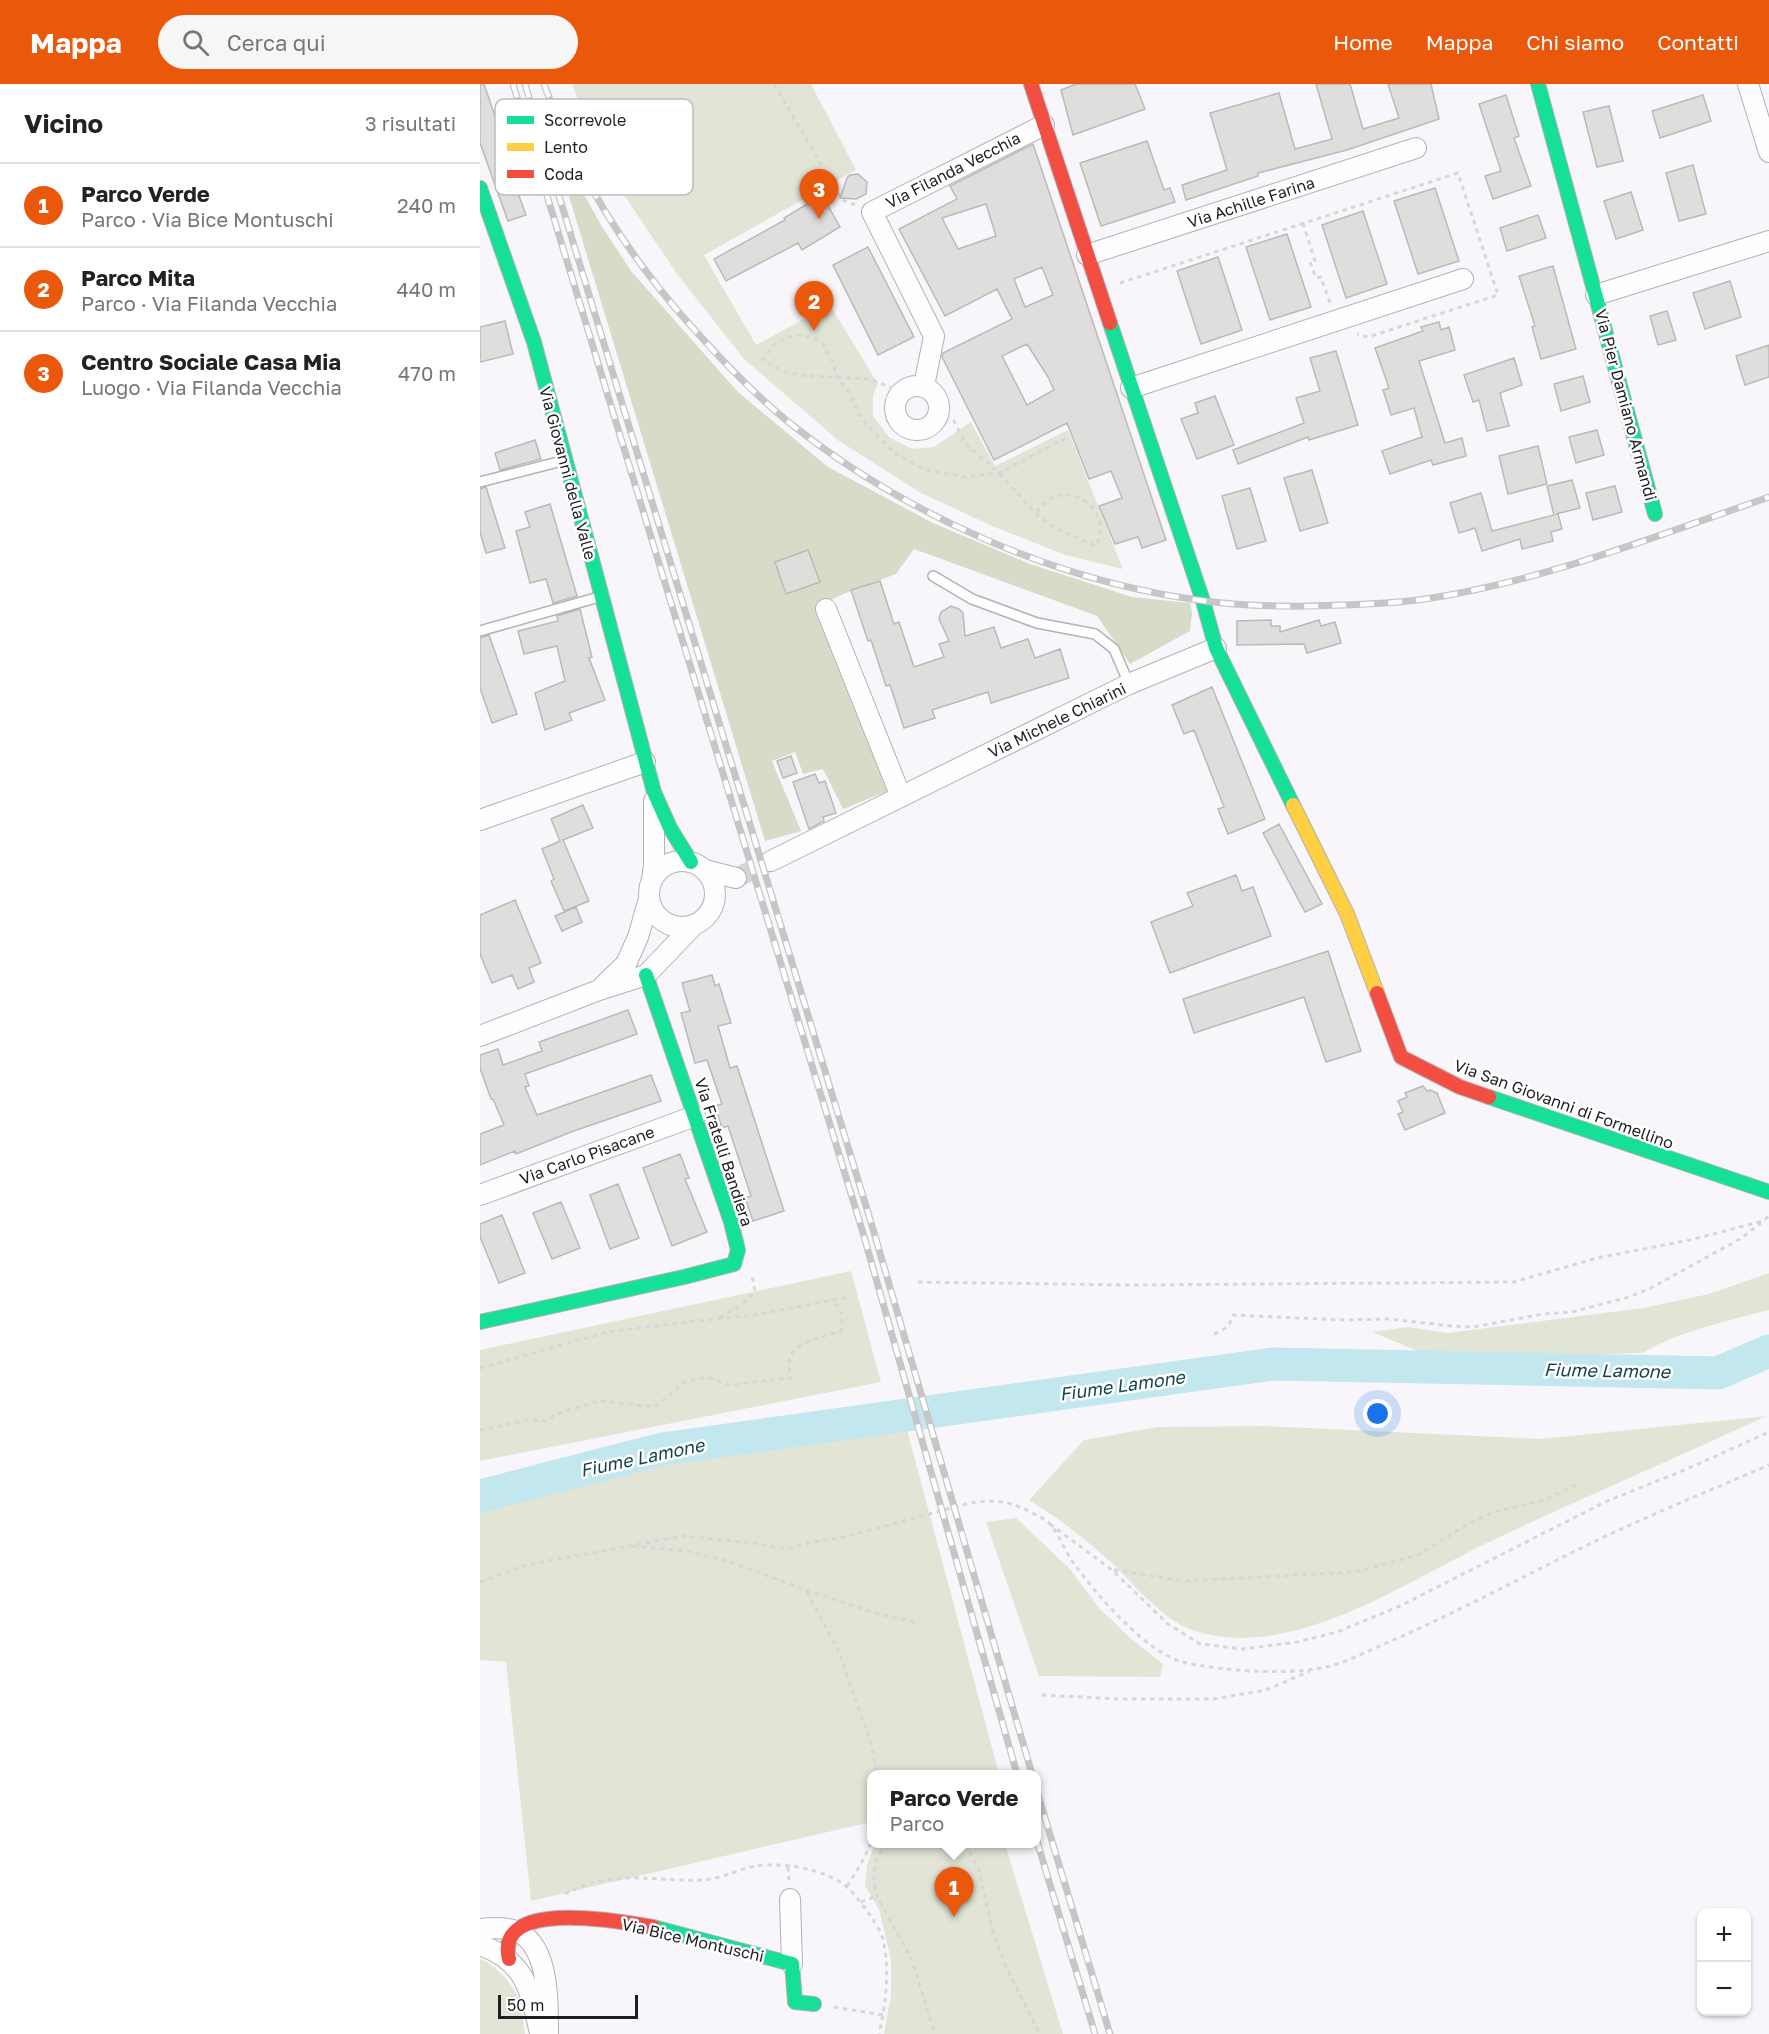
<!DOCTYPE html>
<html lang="it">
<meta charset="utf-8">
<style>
body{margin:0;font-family:"Golos Text",sans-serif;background:#f6f6f6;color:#222}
.controls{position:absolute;right:18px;bottom:18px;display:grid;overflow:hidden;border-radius:12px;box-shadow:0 2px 4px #0004}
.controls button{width:54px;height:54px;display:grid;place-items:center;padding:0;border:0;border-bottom:2px solid #e0e0e0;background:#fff;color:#222;font:30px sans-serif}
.scale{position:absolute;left:18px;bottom:15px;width:140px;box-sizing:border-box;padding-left:6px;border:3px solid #201d22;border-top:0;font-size:16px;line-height:21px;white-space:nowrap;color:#201d22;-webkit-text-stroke:4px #fff;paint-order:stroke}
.you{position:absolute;left:898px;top:1330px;width:21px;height:21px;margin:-15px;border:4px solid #fff;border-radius:50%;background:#1a73e8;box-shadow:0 0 0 9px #1a73e833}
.badge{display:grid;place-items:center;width:39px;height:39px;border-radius:50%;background:#ea580c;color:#fff;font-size:20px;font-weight:700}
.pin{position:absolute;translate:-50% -50px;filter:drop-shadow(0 2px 3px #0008)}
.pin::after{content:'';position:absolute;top:32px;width:21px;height:18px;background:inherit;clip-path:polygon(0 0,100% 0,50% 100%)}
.popup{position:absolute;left:387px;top:1686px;width:174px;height:78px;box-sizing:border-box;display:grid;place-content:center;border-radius:12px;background:#fff;filter:drop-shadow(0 2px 4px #0005);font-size:20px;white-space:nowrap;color:#767676}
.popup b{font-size:22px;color:#222}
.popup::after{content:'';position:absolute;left:50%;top:100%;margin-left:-12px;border:12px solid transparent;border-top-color:#fff}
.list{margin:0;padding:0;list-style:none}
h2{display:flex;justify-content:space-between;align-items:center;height:78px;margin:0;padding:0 24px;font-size:26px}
h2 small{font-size:20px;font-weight:400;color:#767676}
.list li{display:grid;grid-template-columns:39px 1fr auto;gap:18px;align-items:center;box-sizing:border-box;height:84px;padding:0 24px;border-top:2px solid #e0e0e0}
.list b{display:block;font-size:22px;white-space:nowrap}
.list p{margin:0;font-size:20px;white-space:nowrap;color:#767676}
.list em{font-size:20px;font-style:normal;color:#767676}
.icon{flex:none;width:33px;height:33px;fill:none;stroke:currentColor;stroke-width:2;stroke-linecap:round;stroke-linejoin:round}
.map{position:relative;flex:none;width:1289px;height:1950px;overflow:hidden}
header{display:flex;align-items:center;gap:36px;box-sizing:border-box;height:84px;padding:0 30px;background:#ea580c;color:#fff}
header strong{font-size:28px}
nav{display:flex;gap:33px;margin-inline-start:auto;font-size:21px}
.search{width:420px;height:54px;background:#f6f6f6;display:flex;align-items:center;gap:15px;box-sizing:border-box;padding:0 21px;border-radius:33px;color:#767676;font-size:22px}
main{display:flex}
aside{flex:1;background:#fff}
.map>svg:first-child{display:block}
.green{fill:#e2e5d6}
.forest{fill:#d7dcc8}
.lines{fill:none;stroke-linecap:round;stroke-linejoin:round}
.river{stroke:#c3e7ee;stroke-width:33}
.building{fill:#e0dddd;stroke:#bcb9b9;stroke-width:1.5;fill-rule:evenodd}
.street-tunnel{stroke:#d8d5da;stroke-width:20;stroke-dasharray:20 10;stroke-linecap:butt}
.lane-casing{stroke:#b4b1b5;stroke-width:12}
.street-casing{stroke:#b4b1b5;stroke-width:22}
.fast-casing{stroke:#b4b1b5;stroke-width:16}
.slow-casing{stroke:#b4b1b5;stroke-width:16}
.jam-casing{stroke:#b4b1b5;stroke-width:16}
.path{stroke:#d7d6d8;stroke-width:3;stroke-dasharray:4.5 4.5;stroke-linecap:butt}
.lane{stroke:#fefefe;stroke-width:9}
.street{stroke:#fefefe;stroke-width:20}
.fast{stroke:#16e098;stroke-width:14}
.slow{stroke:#ffcf43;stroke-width:14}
.jam{stroke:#f24e42;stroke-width:14}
.rail-casing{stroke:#c7c6c7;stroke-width:7}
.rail{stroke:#fff;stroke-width:4.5;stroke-dasharray:14;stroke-linecap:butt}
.labels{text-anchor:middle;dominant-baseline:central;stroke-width:5;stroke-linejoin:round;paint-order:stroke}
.street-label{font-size:16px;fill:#201d22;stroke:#fff}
.water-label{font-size:18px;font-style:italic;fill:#15444a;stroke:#fff}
.key{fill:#fff;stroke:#bcbbbd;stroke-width:1.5}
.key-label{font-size:16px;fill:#201d22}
</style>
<header>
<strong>Mappa</strong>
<div class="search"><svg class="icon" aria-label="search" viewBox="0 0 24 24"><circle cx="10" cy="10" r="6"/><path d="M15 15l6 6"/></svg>Cerca qui</div>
<nav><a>Home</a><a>Mappa</a><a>Chi siamo</a><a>Contatti</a></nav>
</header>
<main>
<aside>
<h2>Vicino<small>3 risultati</small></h2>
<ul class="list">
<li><span class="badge">1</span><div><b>Parco Verde</b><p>Parco · Via Bice Montuschi</p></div><em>240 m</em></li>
<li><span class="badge">2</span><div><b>Parco Mita</b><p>Parco · Via Filanda Vecchia</p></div><em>440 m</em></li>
<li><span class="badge">3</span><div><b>Centro Sociale Casa Mia</b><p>Luogo · Via Filanda Vecchia</p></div><em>470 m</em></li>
</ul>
</aside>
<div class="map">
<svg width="1289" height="1950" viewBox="0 0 1289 1950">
<rect width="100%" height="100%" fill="#f9f6fb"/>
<path class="green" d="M92 0H331L376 86 224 171 276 261 350 221 398 300 393 311V332L409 353 432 365 454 363 491 338 515 382 588 346 643 485 585 471 512 442 441 409 359 357 264 275 197 190 138 102 109 45Z
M371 1187 401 1298 0 1377V1266Z
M1289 1189V1226C1246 1237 1201 1247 1162 1269L1057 1272 947 1271 892 1248 928 1243 968 1249 1163 1224 1229 1210Z
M1287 1332C1195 1374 1102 1414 1011 1457 926 1497 813 1578 715 1547 681 1537 652 1496 625 1473 602 1452 576 1433 549 1416L604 1356 678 1343 784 1342 1060 1355Z
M425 1338 519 1690H392L391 1738 51 1817 26 1578 0 1576V1415L184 1372 347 1351Z
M536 1434 590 1485 619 1524 650 1554 683 1580 680 1593 559 1592 506 1438Z
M395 1760H525L583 1950H404L411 1911V1876L399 1825 385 1802 387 1781Z
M0 1875C16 1880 37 1905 41 1921 43 1930 43 1941 45 1950H0Z"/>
<path class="forest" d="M79 65 121 141 151 187 258 308 348 383 453 439 550 480 652 513 710 519 712 529 710 547 650 580 617 532 434 465 416 490 363 510 338 523 408 707 363 725 343 685 323 690 315 668 292 677 321 747 285 757 81 86Z"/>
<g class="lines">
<path class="river" d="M0 1412 182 1365 793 1280 1238 1289 1289 1267"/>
</g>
<path class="building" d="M0 0H4L20 47 16 48 46 131 28 137 0 59Z
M596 0H655L665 25 593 51 581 6Z
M836 0H870L883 45 919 34 908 0H951L959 35 867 66 778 89V92L706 116 702 101 747 86 730 29 799 9 815 65 852 55Z
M1026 11 1039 52 1034 54 1051 102 1013 115 1005 92 1021 87 999 20Z
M1223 11 1231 37 1180 54 1172 27Z
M1129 22 1143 77 1117 83 1103 28Z
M667 57 684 106 690 104 695 118 621 142 600 79Z
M553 60 686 456 662 464 658 453 635 460 619 422 642 414 631 387 609 395 587 339 514 376 462 273 463 269 532 235 517 205 465 232 419 145 477 115 470 102ZM506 120 516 152 478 165 462 134ZM562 183 573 211 545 223 534 195ZM547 260 568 293 574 306 547 321 522 272Z
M1213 81 1226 130 1199 137 1186 89Z
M378 90 387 98 386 110 376 115 360 114 367 94 370 91Z
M955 104 979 177 938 190 914 117Z
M1151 108 1163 146 1136 155 1124 117Z
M342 111 360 143 322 166 318 159 246 197 234 175 305 136 304 134Z
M883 127 907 200 866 214 842 141Z
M1058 131 1066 154 1027 167 1020 144Z
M807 150 831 223 790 236 766 163Z
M388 163 434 253 398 271 353 181Z
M738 173 762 246 721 260 697 187Z
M1073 182 1096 265 1061 275 1052 243 1055 242 1039 192Z
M1250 197 1261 233 1225 245 1213 209Z
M1187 227 1196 256 1178 261 1170 232Z
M25 237 33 270 0 278V243Z
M959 238 961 246 969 243 975 266 939 277 965 359 982 354 986 372 953 381 951 376 910 390 902 367 942 353 934 324 911 331 903 306 909 304 895 264 943 247 941 243Z
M1289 261V293L1265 301 1256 272Z
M856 267 878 341 829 356 828 353 758 380 753 366 824 339 816 314 840 307 830 274Z
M1034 274 1042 301 1020 309 1029 342 1007 347 999 316 993 318 984 291Z
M1103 292 1110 318 1081 327 1074 300Z
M735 312 754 361 717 375 701 335 718 329 715 319Z
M1117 346 1124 371 1096 379 1089 353Z
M55 356 61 375 20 386 15 369Z
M1058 362 1067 400 1028 410 1019 372Z
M832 386 848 439 820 447 804 394Z
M1092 396 1100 424 1076 430H1078L1082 445 1071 448 1073 457 1042 465 1040 455 1002 467 995 444 979 449 970 419 1001 409 1012 447 1074 431 1067 402Z
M1135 402 1142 428 1113 436 1106 409Z
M6 403 25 464 6 469 0 448V405Z
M770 404 786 457 757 465 742 412Z
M70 420 97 512 73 519 66 495 50 499 36 447 50 443 45 428Z
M328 466 340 498 306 510 295 478Z
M400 497 414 540 419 538 434 583 464 573 459 560 469 557 459 535 461 528 471 522 479 525 483 529 485 552 514 543 521 564 548 555 555 574 580 565 589 594 511 619 508 608 452 626 455 634 424 644 410 601 406 602 391 556 388 557 371 506Z
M100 525 112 573 109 574 125 616 89 629 92 636 65 646 55 609 85 597 77 562 44 570 38 547 78 537 77 532Z
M791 536V542H800V548L839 536 841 542 855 538 861 559 827 569 824 560 757 561V537Z
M9 551 37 630 12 639 0 604V554Z
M732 603 785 735 748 750 738 725 744 723 714 646 704 650 692 621Z
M311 672 317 689 303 694 297 677Z
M335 690 339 699 345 697 356 729 343 733 344 737 329 745 313 698Z
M103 721 113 744 83 756 109 817 84 827 71 797 74 795 62 765 80 757 71 735Z
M799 740 842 820 825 828 783 749Z
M756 791 762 807 773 803 791 852 690 889 671 838 713 822 707 809Z
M35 816 61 879 49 884 54 898 38 905 32 891 12 899 0 870V831Z
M96 823 102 838 82 847 75 832Z
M848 867 881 967 846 978 824 913 714 949 703 915Z
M232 891 235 902 239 900 251 939 238 942 250 984 257 982 304 1127 273 1137 265 1114 271 1112 248 1042 242 1044 235 1022 242 1020 227 976 215 979 201 929 210 927 202 899Z
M148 926 157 950 45 990 49 1002 45 1003 57 1031 171 991 181 1017 91 1048 36 1070 35 1067 0 1081V1050L24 1041 13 1015H11L0 984V971L18 965 23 981 62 967 59 958Z
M943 1002 947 1007 950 1006 957 1009 965 1029 925 1046 918 1030 923 1028 918 1017 927 1013 925 1009Z
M200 1070 209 1094 205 1095 227 1148 192 1162 163 1084Z
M138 1100 159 1154 130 1165 110 1111Z
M81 1118 100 1164 72 1175 53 1129Z
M22 1131 45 1189 19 1199 0 1153V1140Z"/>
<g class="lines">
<path class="street-tunnel" d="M256 794 291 777"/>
<g class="lane-casing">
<path id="lane" d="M0 398 82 377
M453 492 492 515 557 539 615 550 634 565 649 600
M0 547 119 513"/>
</g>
<g class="street-casing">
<path id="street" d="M1268 0 1289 68
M607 171 936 64
M1116 211 1289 157
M444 302 454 252 392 128 564 41
M415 324a22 22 0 1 1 44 0a22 22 0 1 1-44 0Z
M651 304 983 195
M346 525 421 713
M0 736 165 678
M169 810a33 33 0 1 1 66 0a33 33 0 1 1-66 0Z
M291 777 649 600 736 564
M225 786 256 794
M172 796 174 781V717
M123 902 146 880 158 853 169 815
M0 952 119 906 166 891 212 843
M0 1111 215 1032
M310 1815 312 1880
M0 1845C11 1844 22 1843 33 1846 70 1857 68 1919 68 1950
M0 1861C46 1877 50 1906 60 1949"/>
</g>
<g class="fast-casing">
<path id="fast" d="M1058 0 1175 430
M0 104 54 258 174 708 190 744 211 778
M630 239 723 517 736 564 813 721
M1009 1013 1289 1108
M0 1238 204 1193 254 1180 258 1166 251 1138 166 891
M173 1843 312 1880 315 1918 334 1920"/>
</g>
<g class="slow-casing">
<path id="slow" d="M813 721 867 830 897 909"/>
</g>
<g class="jam-casing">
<path id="jam" d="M551 0 630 239
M897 909 921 973 980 1003 1009 1013
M29 1875C14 1813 143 1838 173 1843"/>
</g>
<path class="path" d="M294 0 362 116 376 121
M823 139 835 177 830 178 836 194 841 193 850 219
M640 199 978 89 1018 211 888 253 877 250
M422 308 390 295 318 291 301 286 283 276 293 261 307 253 320 251 332 253 343 260 354 280 355 292 369 308 381 334 414 369 446 386 485 393 519 389 586 354
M459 325 474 337 485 359 519 389 556 430 573 443 616 462C636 422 579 388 556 430
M438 1198 649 1201 1034 1198 1117 1174 1210 1156 1283 1137 1289 1132
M240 1234 263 1220 275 1207 272 1192
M734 1250C744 1246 751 1241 753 1231L863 1236 910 1235 971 1242 993 1243 1063 1230 1092 1228 1149 1213 1169 1205 1260 1155 1281 1139
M0 1284 128 1248 207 1238 275 1231 369 1213
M0 1346 48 1336 65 1337 80 1329 118 1317 167 1322 178 1321 203 1299 219 1294H229L249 1301 311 1294C310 1289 309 1284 309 1279 311 1257 344 1253 361 1247 363 1234 362 1226 353 1217
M570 1440 632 1486 688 1540 720 1560 764 1565 817 1558 857 1548 920 1522 1125 1418 1207 1385 1289 1348
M153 1462 206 1467 247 1477 326 1506 399 1530 439 1539
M634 1486 705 1497 875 1488 938 1471 988 1440 1014 1428 1064 1416 1098 1400
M0 1498 46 1481 203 1452 273 1459 307 1465 330 1458 361 1454 486 1420C513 1414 532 1417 556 1431 560 1433 565 1435 568 1438 578 1448 584 1465 592 1477 615 1509 668 1572 707 1579 744 1587 804 1591 841 1584 864 1580 887 1567 909 1558 966 1533 1020 1505 1075 1477 1145 1441 1217 1412 1289 1381
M327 1508 358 1566 391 1659 397 1690
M562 1611 640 1615H733L786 1606 830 1587
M408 1760C393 1772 391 1794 397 1812L432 1876 455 1950
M485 1760 498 1783 513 1848 527 1885 560 1950
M308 1783 309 1798
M367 1802 381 1780 392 1757
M85 1810C131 1784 174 1798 223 1796 241 1795 258 1785 276 1782 303 1778 346 1785 367 1803 376 1811 383 1822 390 1831 394 1838 401 1847 403 1855 410 1887 406 1919 399 1950
M381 1818 397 1812
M354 1923 403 1931"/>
<use href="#lane" class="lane"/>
<use href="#street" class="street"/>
<use href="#fast" class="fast"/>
<use href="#slow" class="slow"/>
<use href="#jam" class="jam"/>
<g class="rail-casing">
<path id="rail" d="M33 0 383 1149 537 1690
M45 0 393 1145 552 1690
M64 0C94 84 140 159 197 226 231 265 266 303 306 336 423 430 576 498 725 517 771 523 818 523 864 521 891 520 919 519 945 515 1064 497 1176 452 1289 413
M556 1704 630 1950
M556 1754 615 1950"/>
</g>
<use href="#rail" class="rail"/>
</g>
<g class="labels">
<g class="street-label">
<text transform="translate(473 86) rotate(-27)">Via Filanda Vecchia</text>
<text transform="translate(771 118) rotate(-18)">Via Achille Farina</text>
<text transform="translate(1146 321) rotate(75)">Via Pier Damiano Armandi</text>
<text transform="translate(88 389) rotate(75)">Via Giovanni della Valle</text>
<text transform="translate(577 636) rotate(-26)">Via Michele Chiarini</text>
<text transform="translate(1084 1020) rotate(20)">Via San Giovanni di Formellino</text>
<text transform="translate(244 1068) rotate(72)">Via Fratelli Bandiera</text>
<text transform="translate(107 1071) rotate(-20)">Via Carlo Pisacane</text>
<text transform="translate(213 1856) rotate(13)">Via Bice Montuschi</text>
</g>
<g class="water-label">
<text transform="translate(1127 1286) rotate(1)">Fiume Lamone</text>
<text transform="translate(642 1301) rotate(-8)">Fiume Lamone</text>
<text transform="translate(162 1373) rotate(-12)">Fiume Lamone</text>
</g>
</g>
<rect x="15" y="15" width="198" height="96" rx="9" class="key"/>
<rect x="27" y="32" width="27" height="8" fill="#16e098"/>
<rect x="27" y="59" width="27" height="8" fill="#ffcf43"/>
<rect x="27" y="86" width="27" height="8" fill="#f24e42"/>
<g class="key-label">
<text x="64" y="42">Scorrevole</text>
<text x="64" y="69">Lento</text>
<text x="64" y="96">Coda</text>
</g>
</svg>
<div class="controls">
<button>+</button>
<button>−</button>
</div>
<div class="scale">50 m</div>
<div class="you"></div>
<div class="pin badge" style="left:474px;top:1833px">1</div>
<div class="popup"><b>Parco Verde</b>Parco</div>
<div class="pin badge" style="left:334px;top:247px">2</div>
<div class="pin badge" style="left:339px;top:135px">3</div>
</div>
</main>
